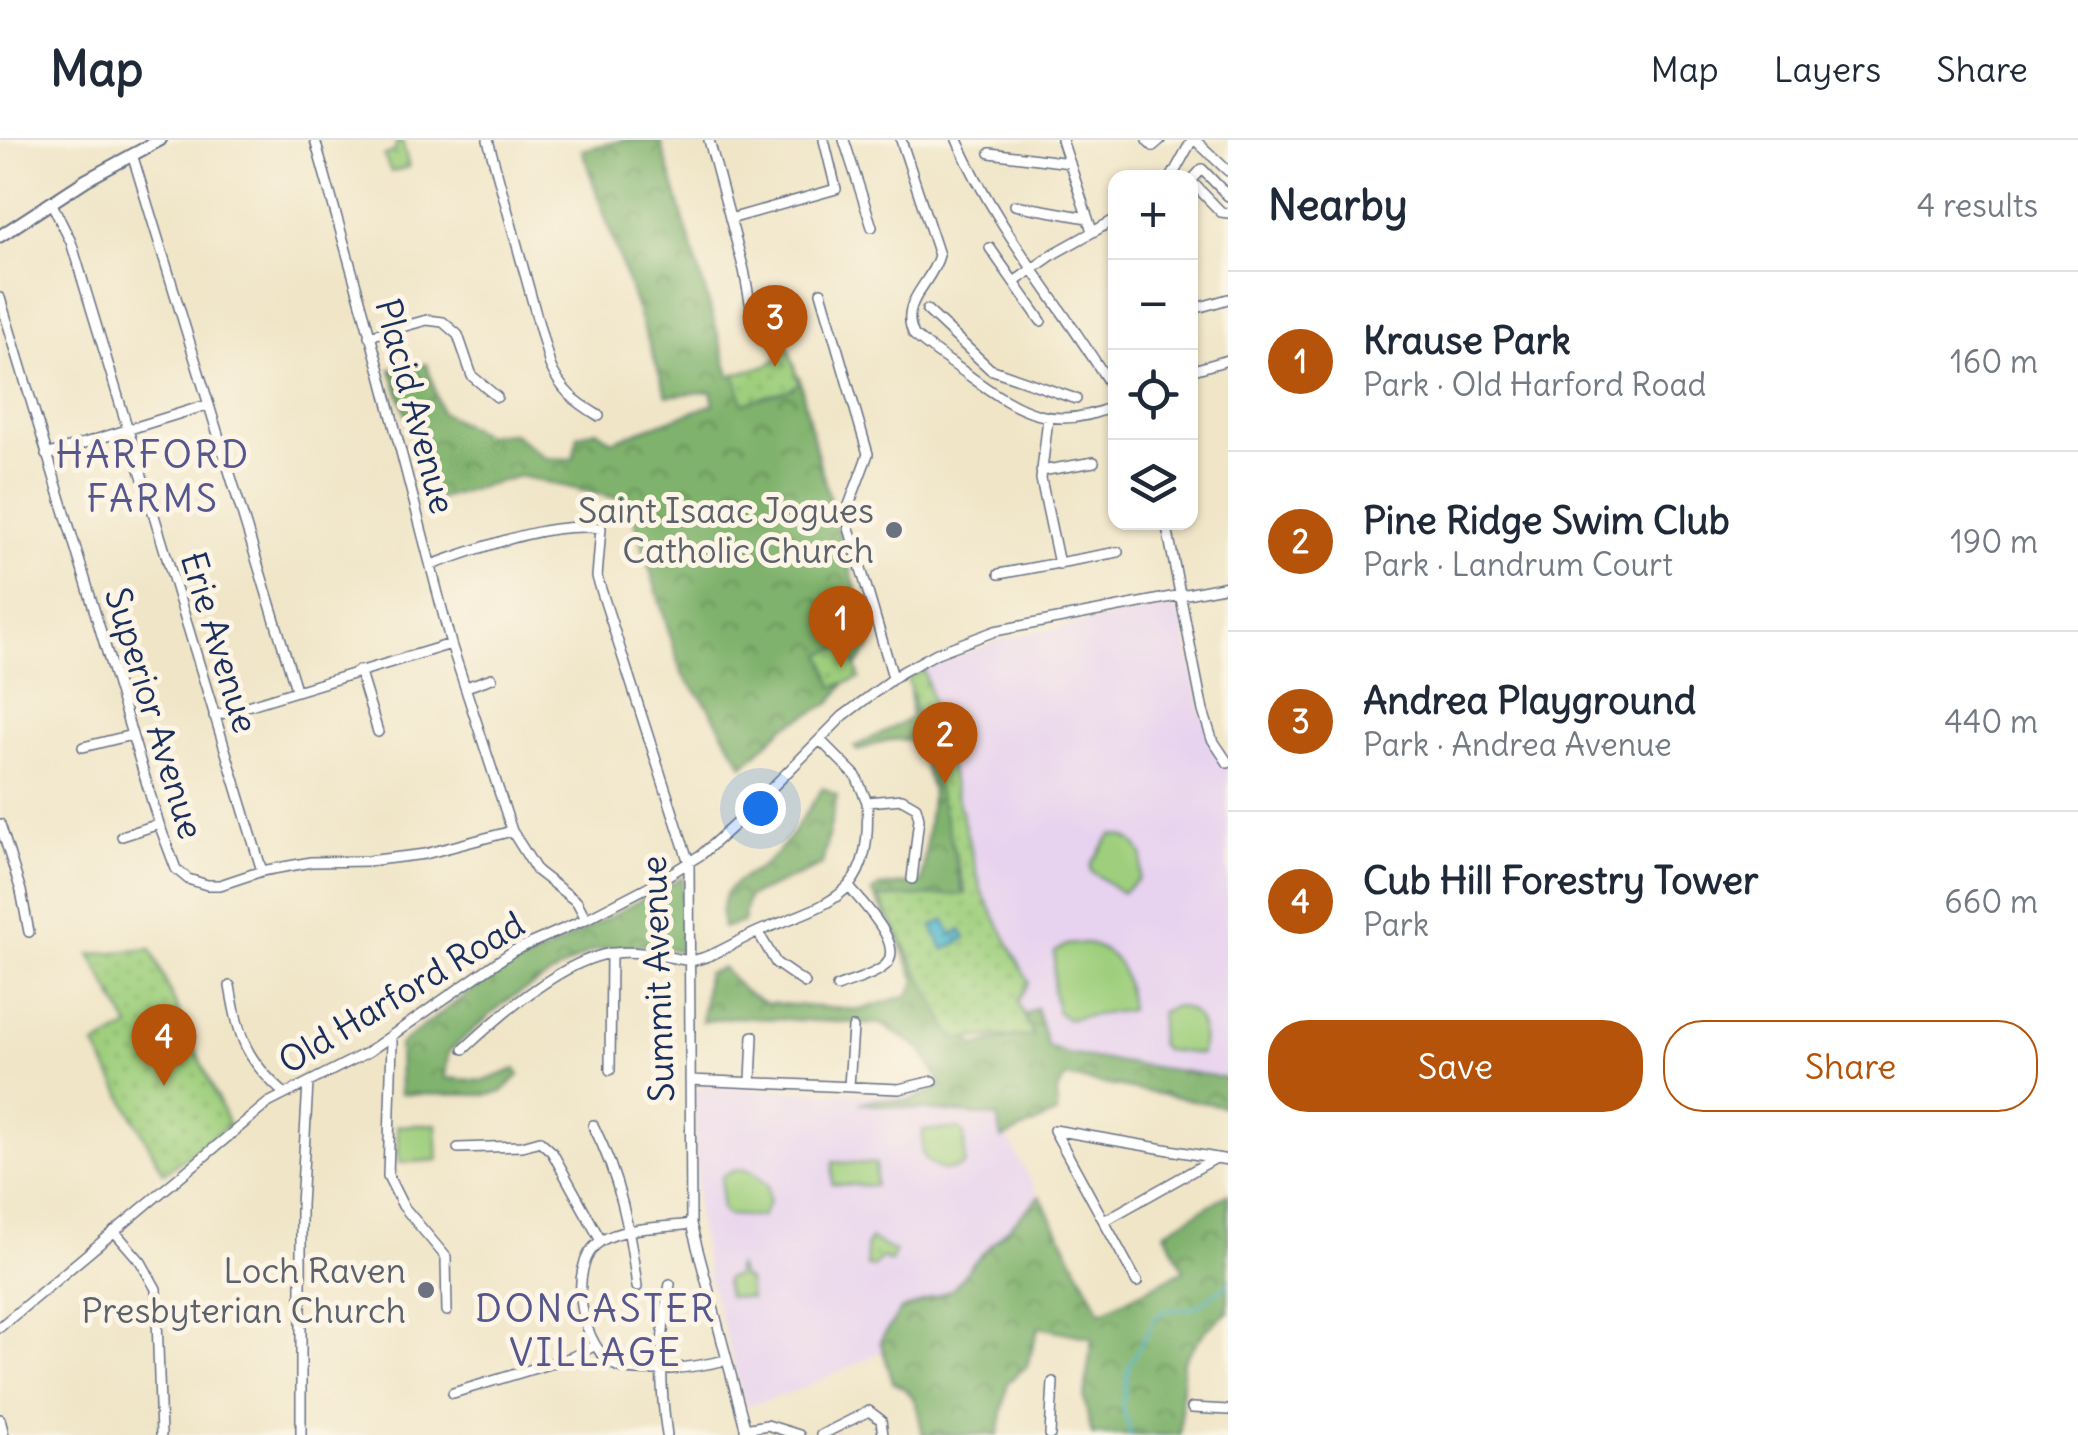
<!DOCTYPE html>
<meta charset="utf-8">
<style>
body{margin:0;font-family:Delius,sans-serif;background:#f6f6f7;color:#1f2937}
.controls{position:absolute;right:30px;top:30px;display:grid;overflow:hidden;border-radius:20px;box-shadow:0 2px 8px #0004}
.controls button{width:90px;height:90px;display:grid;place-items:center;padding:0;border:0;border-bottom:2px solid #e0e1e3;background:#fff;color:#1f2937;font:50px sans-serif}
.you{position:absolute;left:760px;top:668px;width:35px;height:35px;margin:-25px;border:8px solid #fff;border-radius:50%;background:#1a73e8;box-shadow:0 0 0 15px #1a73e833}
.badge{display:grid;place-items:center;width:65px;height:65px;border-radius:50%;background:#b45309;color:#fff;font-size:32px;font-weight:700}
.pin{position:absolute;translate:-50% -82px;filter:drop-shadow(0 2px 5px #0008)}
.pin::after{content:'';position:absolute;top:52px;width:35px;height:30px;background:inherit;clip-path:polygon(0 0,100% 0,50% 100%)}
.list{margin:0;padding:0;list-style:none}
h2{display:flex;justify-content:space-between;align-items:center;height:130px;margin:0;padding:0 40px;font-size:42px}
h2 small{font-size:32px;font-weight:400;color:#747a83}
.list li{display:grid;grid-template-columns:65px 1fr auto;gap:30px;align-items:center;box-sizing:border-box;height:180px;padding:0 40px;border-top:2px solid #e0e1e3}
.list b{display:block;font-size:38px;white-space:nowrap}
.list p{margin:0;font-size:32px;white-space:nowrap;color:#747a83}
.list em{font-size:32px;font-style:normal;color:#747a83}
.actions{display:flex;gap:20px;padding:30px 40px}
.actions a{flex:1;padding:22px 0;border:2px solid #b45309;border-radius:40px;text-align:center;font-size:35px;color:#b45309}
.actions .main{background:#b45309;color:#fff}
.icon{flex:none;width:55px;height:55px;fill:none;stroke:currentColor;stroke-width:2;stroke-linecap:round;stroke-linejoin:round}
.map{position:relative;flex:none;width:1228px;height:1295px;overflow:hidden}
header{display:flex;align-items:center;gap:60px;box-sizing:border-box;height:140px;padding:0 50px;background:#fff;border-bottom:2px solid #e0e1e3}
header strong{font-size:48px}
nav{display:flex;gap:55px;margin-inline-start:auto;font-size:35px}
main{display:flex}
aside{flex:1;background:#fff}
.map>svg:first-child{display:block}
.built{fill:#e7d2ef}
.grass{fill:#9fcf7d;stroke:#5d7f6e;stroke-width:2.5}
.forest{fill:url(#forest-crowns);stroke:#4d7065;stroke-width:2.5}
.park{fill:url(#park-dots);stroke:#5d7f6e;stroke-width:2.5}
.water{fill:url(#water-ripples);stroke:#347395;stroke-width:2.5}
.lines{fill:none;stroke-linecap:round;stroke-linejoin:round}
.stream{stroke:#4eb7cc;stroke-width:2.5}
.minor-casing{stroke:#666f83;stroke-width:12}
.major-casing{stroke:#666f83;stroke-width:15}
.minor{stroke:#fff;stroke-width:9}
.major{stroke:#fff;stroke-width:11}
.worship-dot{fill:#6b7280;stroke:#fcf5e5;stroke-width:4}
.labels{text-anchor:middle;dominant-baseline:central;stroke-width:10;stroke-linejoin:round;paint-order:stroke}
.street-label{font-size:35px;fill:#1b2f5e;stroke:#fcf5e5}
.worship-label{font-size:35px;fill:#5b616d;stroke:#fcf5e5;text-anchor:end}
.neighbourhood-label{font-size:38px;letter-spacing:2.5px;fill:#56578e;stroke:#fcf5e5}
</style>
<header>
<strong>Map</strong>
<nav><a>Map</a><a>Layers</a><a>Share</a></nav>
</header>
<main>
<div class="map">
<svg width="1228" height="1295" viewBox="0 0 1228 1295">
<defs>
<pattern id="forest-crowns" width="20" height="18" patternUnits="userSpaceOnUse" patternTransform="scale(2.5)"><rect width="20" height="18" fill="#7fb26c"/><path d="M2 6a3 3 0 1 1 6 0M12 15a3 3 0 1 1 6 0" fill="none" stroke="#67915c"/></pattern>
<pattern id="park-dots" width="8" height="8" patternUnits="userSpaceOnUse" patternTransform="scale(2.5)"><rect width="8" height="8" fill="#9fcf7d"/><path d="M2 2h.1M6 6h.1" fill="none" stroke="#88b26e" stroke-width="1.8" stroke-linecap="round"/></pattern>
<pattern id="water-ripples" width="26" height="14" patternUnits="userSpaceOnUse" patternTransform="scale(2.5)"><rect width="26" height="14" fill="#4eb7cc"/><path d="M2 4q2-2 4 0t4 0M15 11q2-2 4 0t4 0" fill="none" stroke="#4095a9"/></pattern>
</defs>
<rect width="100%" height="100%" fill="#fcf5e5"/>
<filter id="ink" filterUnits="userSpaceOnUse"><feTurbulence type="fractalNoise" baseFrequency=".01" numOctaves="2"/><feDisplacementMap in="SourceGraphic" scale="20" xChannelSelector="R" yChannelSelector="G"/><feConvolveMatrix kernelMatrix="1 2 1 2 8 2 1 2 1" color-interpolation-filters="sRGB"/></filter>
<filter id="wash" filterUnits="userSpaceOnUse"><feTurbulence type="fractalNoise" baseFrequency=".0048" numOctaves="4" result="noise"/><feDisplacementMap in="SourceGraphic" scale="40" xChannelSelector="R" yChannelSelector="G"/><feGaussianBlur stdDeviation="2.25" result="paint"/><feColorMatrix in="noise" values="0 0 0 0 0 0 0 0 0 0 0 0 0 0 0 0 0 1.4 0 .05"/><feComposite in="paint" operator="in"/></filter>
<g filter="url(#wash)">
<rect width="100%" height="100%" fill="#f0e5c7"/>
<path class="built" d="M1171 466 1182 481 1202 575 1228 626V939L1040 910 1018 862 1028 842 982 752 924 530 1005 498Z
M702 946 987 959 1052 1081 893 1206 809 1246 746 1267 708 1134 697 1076 695 953Z"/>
<path class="grass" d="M1111 695C1127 694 1137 703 1143 717L1139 739 1122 753 1091 731V724Z
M1085 803C1122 812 1127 837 1130 870L1067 879 1057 871 1053 851 1055 811 1067 805Z
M1176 866C1202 870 1205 892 1201 914L1164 910 1159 905 1161 872Z
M436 984 438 1020 399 1023 397 986Z
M959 989 964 994 965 1024C948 1035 932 1031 922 1013L923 990Z
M833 1022 876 1024 875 1046 832 1044Z
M738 1029 750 1031 767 1045 769 1062 761 1077 727 1075 721 1069 722 1036Z
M737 1125 741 1137 748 1140 750 1158 728 1156 725 1142 727 1138 735 1137Z"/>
<path class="forest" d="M624 0H660L730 235 761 236 789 229 799 237 819 322 872 504 831 563 784 587 743 626 708 566 682 534 629 361 519 336 434 360 391 229 427 224 441 272 484 295 512 293 546 318 573 319 578 296 596 290 612 301 714 264 711 251 667 256 582 10Z
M910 544 937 641 964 757 945 870 974 906 1023 895 1026 874 1036 868 1048 907 1067 914 1228 938V967L1066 937 1057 951V973L1002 999 997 977 860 963 875 959 909 961 942 946 921 909 881 884 732 877 702 882 707 833 723 828 744 851 765 863 860 870 909 855 916 841 896 792 872 752 879 747 922 742 932 650 917 604C895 595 878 602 858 611L854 607 911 578Z
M823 648 837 656 822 725 748 757 743 782 723 788C714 736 750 743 777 713 794 693 808 669 823 648Z
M683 737 681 811 647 805 592 811 506 861 448 912 445 938 484 941 516 929 519 935 502 952 488 955 400 954 399 905 498 830 540 814Z
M1228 1054V1172L1206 1190 1183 1221 1180 1295H1092L1084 1259 1092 1198 1039 1187 1027 1226 1008 1242 998 1295H923C917 1269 919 1254 893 1242L880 1201 900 1171 953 1149 974 1122 1040 1056 1101 1172 1184 1130 1165 1092Z"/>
<path class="park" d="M402 1 409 27 391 32 384 16 395 11 396 3Z
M787 203 799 243 791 249 743 263 735 234C754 228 783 226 787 203Z
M848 505 860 538 833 547 822 514Z
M924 530 982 752 1029 842 1018 862 1033 896 954 899 879 758 966 754 907 537Z
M151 809 229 985 164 1033 95 906 130 887 90 814Z
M871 1099 895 1112 891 1122 882 1118 874 1127 867 1126 866 1107Z"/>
<path class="water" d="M945 780 951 794 961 790 966 798 944 810 932 787Z"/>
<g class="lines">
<path class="stream" d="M1131 1295 1122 1267 1129 1225 1157 1176 1163 1171 1195 1168 1228 1144"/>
</g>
</g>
<g filter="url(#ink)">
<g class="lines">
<g class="minor-casing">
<path id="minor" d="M315 0 380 231 451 504 512 691 537 731 577 762 586 779
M488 0 550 225C561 251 576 262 599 276
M709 0 744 130 752 173 768 206
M844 0 872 87
M901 0 939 115C932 144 898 162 914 195 932 210 952 223 971 237 1020 273 1056 293 1116 265
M957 0C998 92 1064 168 1116 254
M1062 0 1092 91
M1147 0 1153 6 1160 0
M1195 0 1228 31
M990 13 1070 23
M132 14 296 549
M1171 38 1192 0
M1228 56 1202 29 1191 41 1221 72 1228 73
M51 62 71 102 262 731
M1015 65 1087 78
M730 79 836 49 824 0
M990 108 1041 181
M1014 142 1055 113 1116 79
M821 152 868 314 849 365V388L893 537
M0 158 159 684 176 729 188 739 207 745H220L262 731 311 722 368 721 425 714 512 691
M927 170 990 229 1076 259
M1190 170 1228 159
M369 196 427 180 443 182 458 195 472 236 497 257
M1190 231 1228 220
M1048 278 1041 339 1059 424
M46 315 207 265
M1041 331 1094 322
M1166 382 1203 571 1212 599 1228 623
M431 425C484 407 545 382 601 388L597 437 689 723 691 1084 747 1295
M999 434 1118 412
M359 530 378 592
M466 547 492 538
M214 576 451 504
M820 600 856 636 867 662 902 659 916 667 919 678 912 739
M83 607 132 595
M0 684 21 751 29 792
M122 696 159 684
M758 792 776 823 805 843
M230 846C239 898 245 919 285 954
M837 847C851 841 870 837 882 828 910 810 863 764 850 748
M389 898 392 902 388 1036 403 1066 446 1117 447 1171
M464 909C499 876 565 818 614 813 639 810 666 817 691 821 717 816 737 800 762 790 838 760 872 755 867 662
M610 930 611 813
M690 940 899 949 933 941
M751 941 753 896
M849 946 853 888
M593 985C620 1038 630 1089 637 1147
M1054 990 1228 1020
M1054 990 1137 1142
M458 1008 522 1006 540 1001 552 1012 601 1101
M1104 1081 1214 1019
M691 1084C664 1088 625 1086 601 1101 564 1124 582 1214 619 1227 643 1235 701 1226 726 1220
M114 1091 141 1122 156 1149 161 1295
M0 1187 268 963 368 912 513 811 586 779 659 741 702 714 743 677 843 576 902 532 937 513 995 491 1228 446
M453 1253 572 1217 594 1206
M1192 1268 1228 1270
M0 1279 4 1295
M745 1289 767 1285 799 1295
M301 1295V1065L308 943
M667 1295C659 1243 659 1195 670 1144
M821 1295 869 1271 881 1280 883 1295
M1050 1295 1053 1242"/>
</g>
<g class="major-casing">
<path id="major" d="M0 96 86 40 160 0"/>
</g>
<use href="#minor" class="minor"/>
<use href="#major" class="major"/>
</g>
</g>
<g class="worship-dot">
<circle cx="894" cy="390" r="10"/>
<circle cx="426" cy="1150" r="10"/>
</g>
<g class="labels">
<g class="street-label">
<text transform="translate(416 266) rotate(75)">Placid Avenue</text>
<text transform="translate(220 502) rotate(73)">Erie Avenue</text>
<text transform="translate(155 573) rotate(73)">Superior Avenue</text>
<text transform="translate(657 839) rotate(-92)">Summit Avenue</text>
<text transform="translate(401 852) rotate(-31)">Old Harford Road</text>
</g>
<g class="worship-label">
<text x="874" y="370">Saint Isaac Jogues<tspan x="874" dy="40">Catholic Church</tspan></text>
<text x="406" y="1130">Loch Raven<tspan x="406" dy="40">Presbyterian Church</tspan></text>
</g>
<g class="neighbourhood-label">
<text x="153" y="314">HARFORD<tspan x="153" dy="44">FARMS</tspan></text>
<text x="596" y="1168">DONCASTER<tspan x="596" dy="44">VILLAGE</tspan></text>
</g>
</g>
</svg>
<div class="controls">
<button>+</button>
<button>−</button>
<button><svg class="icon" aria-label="locate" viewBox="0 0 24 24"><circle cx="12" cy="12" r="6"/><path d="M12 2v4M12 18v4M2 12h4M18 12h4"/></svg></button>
<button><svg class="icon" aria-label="layers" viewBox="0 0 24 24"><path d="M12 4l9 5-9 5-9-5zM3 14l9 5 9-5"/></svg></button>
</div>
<div class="you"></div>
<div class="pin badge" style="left:841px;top:528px">1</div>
<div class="pin badge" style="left:945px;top:644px">2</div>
<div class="pin badge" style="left:775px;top:227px">3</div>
<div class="pin badge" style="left:164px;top:946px">4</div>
</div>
<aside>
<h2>Nearby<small>4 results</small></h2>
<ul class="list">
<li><span class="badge">1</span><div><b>Krause Park</b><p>Park · Old Harford Road</p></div><em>160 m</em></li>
<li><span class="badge">2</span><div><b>Pine Ridge Swim Club</b><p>Park · Landrum Court</p></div><em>190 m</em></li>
<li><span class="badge">3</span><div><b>Andrea Playground</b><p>Park · Andrea Avenue</p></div><em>440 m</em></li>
<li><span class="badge">4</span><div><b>Cub Hill Forestry Tower</b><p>Park</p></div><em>660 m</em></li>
</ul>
<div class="actions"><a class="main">Save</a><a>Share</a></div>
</aside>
</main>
